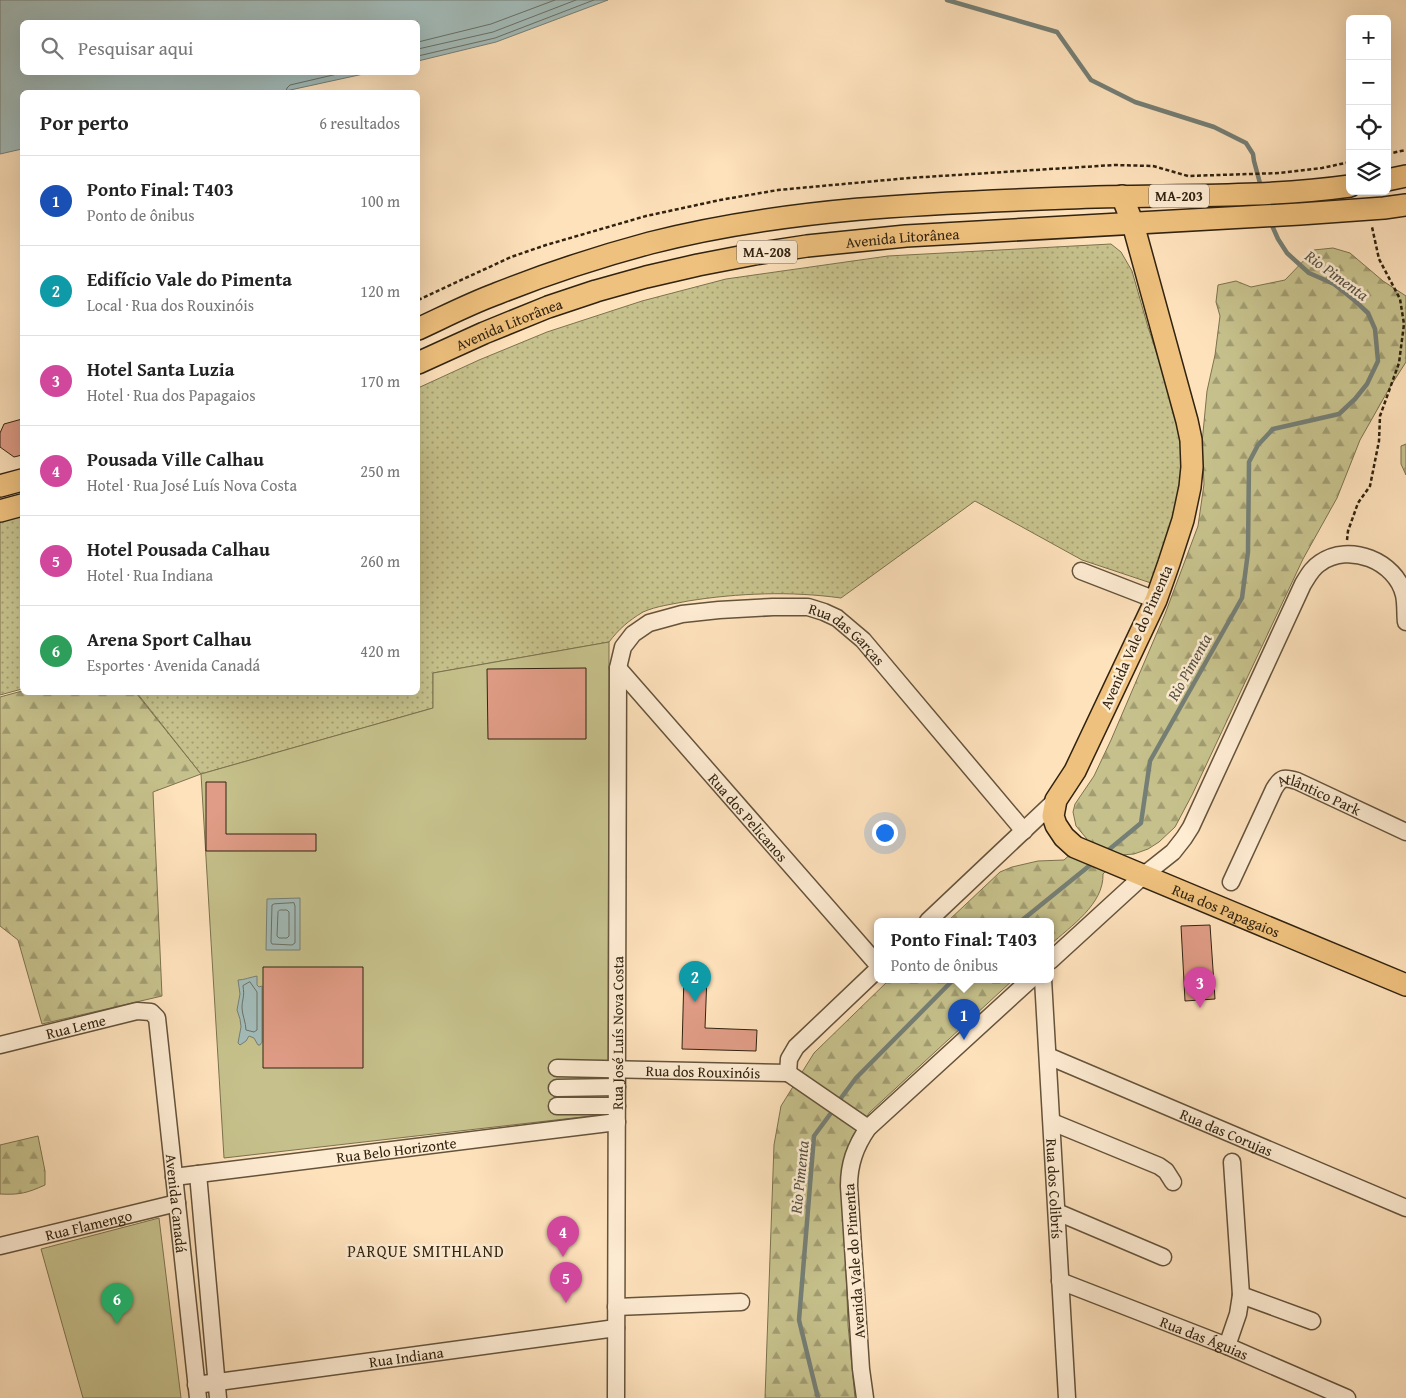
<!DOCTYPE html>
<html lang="pt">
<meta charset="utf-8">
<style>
body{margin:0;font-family:"Gentium Book Plus",serif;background:#f6f6f6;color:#222}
.controls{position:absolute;right:15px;top:15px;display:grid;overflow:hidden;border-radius:8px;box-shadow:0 5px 20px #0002}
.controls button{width:45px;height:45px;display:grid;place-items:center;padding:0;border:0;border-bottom:1px solid #e0e0e0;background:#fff;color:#222;font:25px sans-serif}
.you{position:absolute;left:884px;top:832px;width:18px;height:18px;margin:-12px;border:4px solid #fff;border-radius:50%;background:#1a73e8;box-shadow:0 0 0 8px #1a73e833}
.badge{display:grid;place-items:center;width:32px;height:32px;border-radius:50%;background:#b45309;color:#fff;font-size:16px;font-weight:700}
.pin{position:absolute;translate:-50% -41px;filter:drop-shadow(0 1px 2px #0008)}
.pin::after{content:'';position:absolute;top:26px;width:18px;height:15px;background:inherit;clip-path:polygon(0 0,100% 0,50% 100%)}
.popup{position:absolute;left:874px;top:918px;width:180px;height:65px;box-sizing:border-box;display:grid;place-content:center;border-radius:8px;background:#fff;filter:drop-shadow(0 1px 4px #0005);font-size:16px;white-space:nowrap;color:#767676}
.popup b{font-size:19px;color:#222}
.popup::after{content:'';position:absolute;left:50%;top:100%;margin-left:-10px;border:10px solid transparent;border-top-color:#fff}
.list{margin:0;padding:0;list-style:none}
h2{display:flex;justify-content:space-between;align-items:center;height:65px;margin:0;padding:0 20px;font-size:21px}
h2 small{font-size:16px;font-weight:400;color:#767676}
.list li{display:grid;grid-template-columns:32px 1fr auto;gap:15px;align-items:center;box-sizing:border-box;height:90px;padding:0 20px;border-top:1px solid #e0e0e0}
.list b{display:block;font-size:19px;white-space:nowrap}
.list p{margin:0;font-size:16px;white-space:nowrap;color:#767676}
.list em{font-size:16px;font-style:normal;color:#767676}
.icon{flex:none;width:28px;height:28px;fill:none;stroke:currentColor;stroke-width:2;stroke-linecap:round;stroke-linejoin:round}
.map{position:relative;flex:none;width:1406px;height:1398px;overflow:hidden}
.search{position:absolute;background:#fff;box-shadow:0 5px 20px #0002;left:20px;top:20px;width:400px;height:55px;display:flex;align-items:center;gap:12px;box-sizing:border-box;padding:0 18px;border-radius:8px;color:#767676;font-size:19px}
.panel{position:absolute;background:#fff;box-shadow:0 5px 20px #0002;left:20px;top:90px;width:400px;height:605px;border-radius:8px}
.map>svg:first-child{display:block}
.grass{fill:url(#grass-tufts);stroke:#7c724e}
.forest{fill:url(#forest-firs);stroke:#7c724e}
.park{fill:url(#park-dots);stroke:#7c724e}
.pitch{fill:#c6c18c;stroke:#7c724e}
.water{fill:#a3bcba;stroke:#757f76}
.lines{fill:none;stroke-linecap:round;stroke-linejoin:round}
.shore{stroke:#6a7065;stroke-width:1}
.stream{stroke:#757f76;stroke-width:4.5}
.building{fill:#e09c86;stroke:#312310}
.minor-casing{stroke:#64533b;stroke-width:19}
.major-casing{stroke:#312310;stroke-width:24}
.path{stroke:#312310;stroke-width:2.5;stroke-dasharray:4 2.5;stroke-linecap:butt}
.minor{stroke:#feecd3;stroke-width:16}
.major{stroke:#efc17e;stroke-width:21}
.labels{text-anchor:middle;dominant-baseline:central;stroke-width:5;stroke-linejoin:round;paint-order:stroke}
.shield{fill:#feecd3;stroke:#6e5f4a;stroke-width:1}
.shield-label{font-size:14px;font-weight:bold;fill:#312310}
.street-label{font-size:15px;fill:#312310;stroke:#feecd3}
.water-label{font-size:16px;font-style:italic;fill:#535143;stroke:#feecd3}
.neighbourhood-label{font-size:16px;letter-spacing:1px;fill:#312310;stroke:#feecd3}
</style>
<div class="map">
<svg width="1406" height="1398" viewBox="0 0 1406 1398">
<defs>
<pattern id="grass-tufts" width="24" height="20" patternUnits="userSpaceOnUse" patternTransform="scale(1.25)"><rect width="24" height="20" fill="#c6c18c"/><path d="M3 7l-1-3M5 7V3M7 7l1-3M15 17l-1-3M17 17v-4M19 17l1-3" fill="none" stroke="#a19c71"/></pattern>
<pattern id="forest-firs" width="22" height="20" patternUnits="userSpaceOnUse" patternTransform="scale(1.25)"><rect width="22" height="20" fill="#c6c18c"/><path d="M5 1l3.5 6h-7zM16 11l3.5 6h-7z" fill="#a19c71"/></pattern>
<pattern id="park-dots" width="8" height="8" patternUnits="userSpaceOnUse" patternTransform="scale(1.25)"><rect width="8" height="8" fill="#c6c18c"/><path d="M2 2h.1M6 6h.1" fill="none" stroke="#a19c71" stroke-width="1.8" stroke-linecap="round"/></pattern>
</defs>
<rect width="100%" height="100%" fill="#fee2bc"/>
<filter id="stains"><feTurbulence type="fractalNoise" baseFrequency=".004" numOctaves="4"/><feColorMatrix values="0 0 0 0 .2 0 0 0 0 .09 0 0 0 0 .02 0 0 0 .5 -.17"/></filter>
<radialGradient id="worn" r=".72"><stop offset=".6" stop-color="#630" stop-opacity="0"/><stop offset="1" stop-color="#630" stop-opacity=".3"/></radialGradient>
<path class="grass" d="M1406 444V475L1401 464V446Z"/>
<path class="forest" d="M1333 248 1350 253 1383 281 1406 296V362L1390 387 1360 440 1337 498 1303 559 1192 795 1175 827 1159 842 1148 849 1134 854 1121 855 1103 874C1104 904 1071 926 1050 945V921H948L1000 872 1012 867 1038 861 1064 860 1087 839 1076 826 1073 812 1075 804 1094 776 1111 740 1165 614 1198 526 1204 484 1202 443 1207 391 1215 355 1220 316 1216 302 1218 285 1236 281 1251 287 1285 280 1314 250Z
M22 691V692L136 693 201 774 153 792 162 996 42 1024 18 940 0 926V697Z
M890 979H1014L870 1112 853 1135 845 1154 843 1182 848 1325 855 1398H765L774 1145 781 1106 814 1053Z
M38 1136 45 1171V1185C27 1193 20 1195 0 1194V1145Z"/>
<path class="park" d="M1111 244 1121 252 1132 271 1148 327 1175 409 1181 437 1182 476 1181 500 1154 584 1082 560 975 501 841 598C791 591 738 593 688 601 674 604 656 606 643 612 628 621 619 629 609 642L433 673V708L201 774 137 693 418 692V388L479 360 547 332 642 301 726 279 888 256Z
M22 515V689L0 695V522Z"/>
<path class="pitch" d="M609 642 608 1114 224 1158 201 774 433 708V673Z
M159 1218 181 1398H83L41 1249Z"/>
<path class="water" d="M0 0H608L496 42 418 61V22H22V72L368 73 281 92H22V149L0 154Z
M300 898V950H266L267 899Z
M257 976V985L259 987 262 986V1042L260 1045H258L254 1038 249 1036 246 1041 240 1045 238 1043 241 1027 240 1019 237 1010 240 994 238 980C244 980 251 977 257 976Z"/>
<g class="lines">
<path class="shore" d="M418 42 491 24 555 0
M418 49 493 32 576 0
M418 56 495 38 594 0
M286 92 287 88 290 85 346 72
M294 903 295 906V943L292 945 272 944 271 942 272 905 274 904Z
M280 910H287L289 912V936L287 938H279L277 936 278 912Z
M250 982 257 992V1030L254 1032 246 1030C246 1023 242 1014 242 1008 242 999 245 997 243 986Z"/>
<path class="stream" d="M947 0 1057 32 1091 80 1135 102 1214 127 1246 143 1253 154 1254 161 1261 187
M1106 852 1141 823 1150 761 1242 598 1248 552 1249 462 1258 445 1273 429 1339 414 1355 399 1367 384 1378 361 1375 329 1368 313 1354 300 1334 284 1309 273 1287 253 1278 239 1270 221
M1021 921 1094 862
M838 1102 856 1078 954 979
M818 1398 799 1320 814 1136 834 1109"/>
</g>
<path class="building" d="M22 419V455L14 457 0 447V433L4 424Z
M586 668V739H488L487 669Z
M206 782H226V834H316V851H206Z
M1210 925 1215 999 1185 1001 1181 926Z
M263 967H363V1068H263Z
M684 975 707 976 705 1028 757 1030 756 1051 682 1049Z"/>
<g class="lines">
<g class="minor-casing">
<g id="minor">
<path d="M1081 571 1156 600"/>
<path id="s1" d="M618 668 878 965"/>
<path id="s2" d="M1231 882 1274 789C1281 777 1284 777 1297 781L1406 832"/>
<path d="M928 921 1056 800"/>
<path d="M1050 961 1144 875 1173 852 1184 838 1191 827 1303 584C1308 576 1312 568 1320 563 1349 542 1396 561 1404 595 1406 604 1405 614 1406 622"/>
<path id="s3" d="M1043 979 1067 1398"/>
<path id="s4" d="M0 1045 137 1011 151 1012 157 1018 198 1398"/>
<path id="s5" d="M1048 1056 1406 1208"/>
<path id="s6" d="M557 1068 788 1073"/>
<path d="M788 1073 789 1059 796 1047 878 969"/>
<path d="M788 1073 868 1128"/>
<path d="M557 1088 617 1087"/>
<path d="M557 1106H617"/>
<path d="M1052 1122 1159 1166 1166 1171 1173 1182"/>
<path d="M1232 1162 1241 1295 1312 1321"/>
<path d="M198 1174 218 1398"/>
<path id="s7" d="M174 1177 617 1122"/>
<path d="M1057 1212 1163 1257"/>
<path id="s8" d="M0 1246 177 1203"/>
<path id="s9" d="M1060 1281 1227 1346 1347 1398"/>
<path d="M616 1307 741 1302"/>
<path d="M1227 1346 1238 1314 1241 1295"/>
<path id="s10" d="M196 1385 616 1328"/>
<path id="s11" d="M616 1398 618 668 623 647 633 634 649 623 682 614 719 610 773 607H808L824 612 837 618 863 640 1024 831"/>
<path d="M865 1398 861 1369 849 1186C849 1164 855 1147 868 1128L1031 979"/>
</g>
</g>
<g class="major-casing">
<g id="major">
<path d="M1387 180 1406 176"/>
<path id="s12" d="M1122 196 1133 224 1187 421 1191 440 1192 467 1190 487 1183 520 1169 563 1156 600 1075 771 1056 800 1053 816 1056 825 1064 837 1075 847 1406 985"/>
<path d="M418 329C444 317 469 304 496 294 546 274 598 257 650 243 787 208 928 203 1068 198 1162 194 1256 199 1350 186"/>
<path id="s13" d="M418 363 484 333 548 307 596 291 646 277 698 265 755 254 807 246 906 236 1300 214 1384 208 1406 205"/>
<path d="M0 486 22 480"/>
<path d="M0 511 22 505"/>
</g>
</g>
<path class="path" d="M1387 154 1406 150
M418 300 511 257 546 245 646 216 720 200 778 190 909 178 1114 165 1153 166 1188 176 1280 173 1322 168 1350 162
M1347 540 1348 531 1358 503 1370 486 1379 441 1380 416 1399 363 1404 324 1400 299 1379 259 1372 227"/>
<use href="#minor" class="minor"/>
<use href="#major" class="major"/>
</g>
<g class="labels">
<g class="shield">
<rect x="1149" y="184.5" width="60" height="23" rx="4"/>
<rect x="737" y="240.5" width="60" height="23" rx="4"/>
</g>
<g class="shield-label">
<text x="1179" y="196">MA-203</text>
<text x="767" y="252">MA-208</text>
</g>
<g class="street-label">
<text stroke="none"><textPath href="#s13" startOffset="504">Avenida Litorânea</textPath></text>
<text stroke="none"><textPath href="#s13" startOffset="99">Avenida Litorânea</textPath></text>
<text transform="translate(1136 637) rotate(-66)">Avenida Vale do Pimenta</text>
<text stroke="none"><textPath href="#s11" startOffset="996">Rua das Garças</textPath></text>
<text stroke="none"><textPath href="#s2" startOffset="155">Atlântico Park</textPath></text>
<text stroke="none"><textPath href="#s1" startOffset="198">Rua dos Pelicanos</textPath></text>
<text stroke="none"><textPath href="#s12" startOffset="862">Rua dos Papagaios</textPath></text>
<text stroke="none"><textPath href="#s4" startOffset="78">Rua Leme</textPath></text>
<text stroke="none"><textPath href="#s11" startOffset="365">Rua José Luís Nova Costa</textPath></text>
<text stroke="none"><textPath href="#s6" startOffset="146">Rua dos Rouxinóis</textPath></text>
<text stroke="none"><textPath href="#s5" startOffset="194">Rua das Corujas</textPath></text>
<text stroke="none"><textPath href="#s7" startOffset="224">Rua Belo Horizonte</textPath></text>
<text stroke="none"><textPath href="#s3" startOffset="210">Rua dos Colibrís</textPath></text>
<text stroke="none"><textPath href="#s4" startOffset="350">Avenida Canadá</textPath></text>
<text stroke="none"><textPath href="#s8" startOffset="91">Rua Flamengo</textPath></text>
<text transform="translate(854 1261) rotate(-94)">Avenida Vale do Pimenta</text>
<text stroke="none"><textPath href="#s9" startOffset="155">Rua das Águias</textPath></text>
<text stroke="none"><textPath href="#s10" startOffset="212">Rua Indiana</textPath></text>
</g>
<g class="water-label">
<text transform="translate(1337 275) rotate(36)">Rio Pimenta</text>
<text transform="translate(1189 667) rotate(-61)">Rio Pimenta</text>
<text transform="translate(799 1177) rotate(-84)">Rio Pimenta</text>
</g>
<g class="neighbourhood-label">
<text x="426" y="1251">PARQUE SMITHLAND</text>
</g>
</g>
<rect width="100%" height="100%" filter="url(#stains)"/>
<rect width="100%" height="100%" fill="url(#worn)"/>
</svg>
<div class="controls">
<button>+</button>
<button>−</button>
<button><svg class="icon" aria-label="locate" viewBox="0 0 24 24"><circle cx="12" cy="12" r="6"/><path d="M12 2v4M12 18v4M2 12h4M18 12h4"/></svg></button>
<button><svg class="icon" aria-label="layers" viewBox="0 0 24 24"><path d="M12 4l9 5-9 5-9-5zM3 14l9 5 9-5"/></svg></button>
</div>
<div class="you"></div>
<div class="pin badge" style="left:964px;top:1040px;background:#1a4fb4">1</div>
<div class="popup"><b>Ponto Final: T403</b>Ponto de ônibus</div>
<div class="pin badge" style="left:695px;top:1002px;background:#0f9aa8">2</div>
<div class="pin badge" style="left:1200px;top:1008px;background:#d1479c">3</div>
<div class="pin badge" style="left:563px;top:1257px;background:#d1479c">4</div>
<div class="pin badge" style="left:566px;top:1303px;background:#d1479c">5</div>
<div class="pin badge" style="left:117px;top:1324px;background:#2e9e5b">6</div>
<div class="search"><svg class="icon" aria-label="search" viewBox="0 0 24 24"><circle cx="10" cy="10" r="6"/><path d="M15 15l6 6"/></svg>Pesquisar aqui</div>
<section class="panel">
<h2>Por perto<small>6 resultados</small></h2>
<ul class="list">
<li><span class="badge" style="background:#1a4fb4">1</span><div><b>Ponto Final: T403</b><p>Ponto de ônibus</p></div><em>100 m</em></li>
<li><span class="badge" style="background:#0f9aa8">2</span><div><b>Edifício Vale do Pimenta</b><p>Local · Rua dos Rouxinóis</p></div><em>120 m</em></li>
<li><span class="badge" style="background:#d1479c">3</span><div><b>Hotel Santa Luzia</b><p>Hotel · Rua dos Papagaios</p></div><em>170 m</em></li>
<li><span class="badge" style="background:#d1479c">4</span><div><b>Pousada Ville Calhau</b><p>Hotel · Rua José Luís Nova Costa</p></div><em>250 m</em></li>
<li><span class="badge" style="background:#d1479c">5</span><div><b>Hotel Pousada Calhau</b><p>Hotel · Rua Indiana</p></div><em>260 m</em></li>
<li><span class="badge" style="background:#2e9e5b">6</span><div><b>Arena Sport Calhau</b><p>Esportes · Avenida Canadá</p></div><em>420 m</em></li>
</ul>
</section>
</div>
